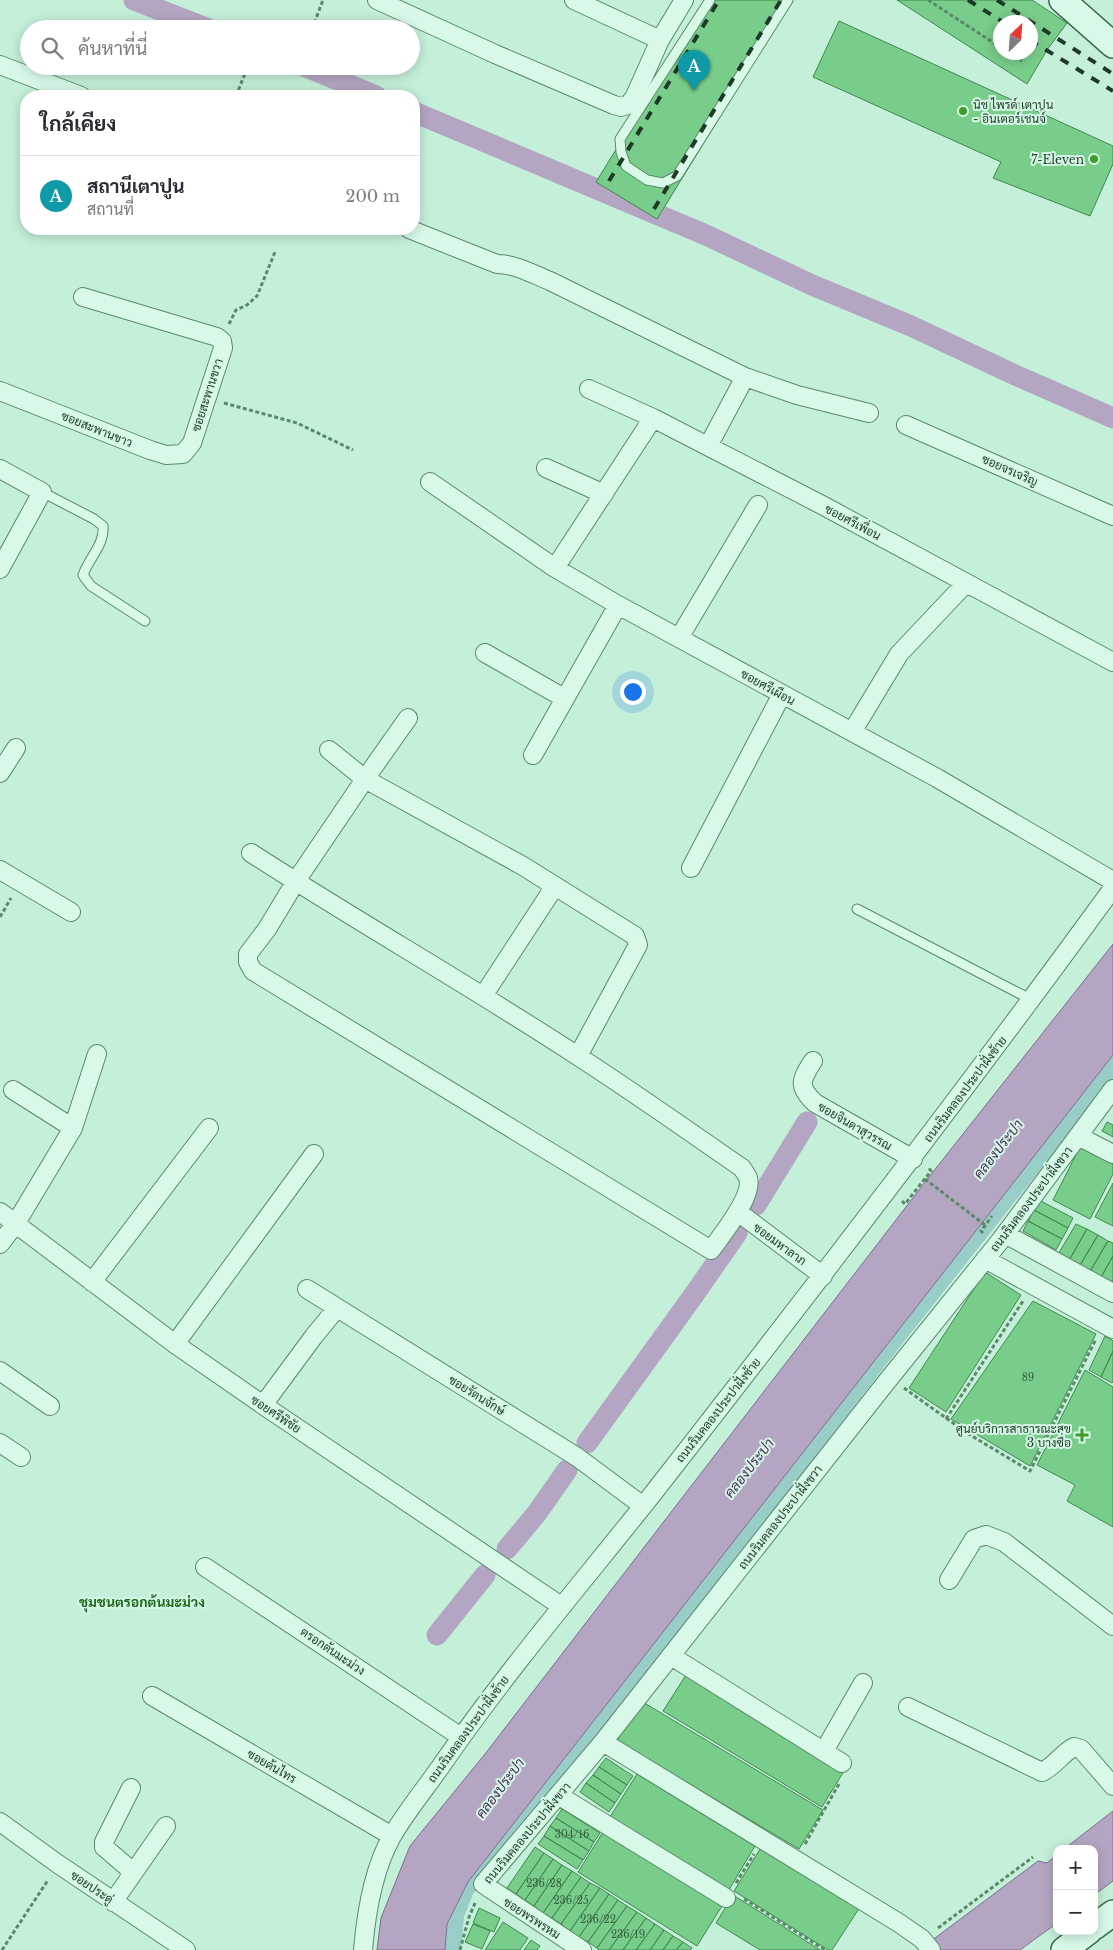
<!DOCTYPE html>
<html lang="th">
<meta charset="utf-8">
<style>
body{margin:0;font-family:"Libre Baskerville",Sarabun,serif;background:#f7f7f7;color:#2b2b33}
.controls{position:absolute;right:15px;bottom:15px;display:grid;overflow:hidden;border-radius:10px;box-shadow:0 2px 12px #0003}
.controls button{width:45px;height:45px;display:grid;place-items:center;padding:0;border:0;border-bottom:1px solid #e1e1e2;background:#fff;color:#2b2b33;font:25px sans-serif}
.compass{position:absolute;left:993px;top:15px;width:45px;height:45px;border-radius:50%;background:#fff;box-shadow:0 2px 12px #0003;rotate:25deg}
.you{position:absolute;left:632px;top:691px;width:18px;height:18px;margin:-12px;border:4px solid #fff;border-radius:50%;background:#1a73e8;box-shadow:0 0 0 8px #1a73e833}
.badge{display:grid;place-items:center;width:32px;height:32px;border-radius:50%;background:#2563eb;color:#fff;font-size:16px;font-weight:700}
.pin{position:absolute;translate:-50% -41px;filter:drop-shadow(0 1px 2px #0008)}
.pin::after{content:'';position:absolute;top:26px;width:18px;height:15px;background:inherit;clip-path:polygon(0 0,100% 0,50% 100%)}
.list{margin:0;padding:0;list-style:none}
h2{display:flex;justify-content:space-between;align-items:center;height:65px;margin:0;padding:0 20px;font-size:21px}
h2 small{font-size:16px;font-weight:400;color:#7c7c81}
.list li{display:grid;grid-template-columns:32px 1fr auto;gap:15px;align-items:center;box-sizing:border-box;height:80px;padding:0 20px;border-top:1px solid #e1e1e2}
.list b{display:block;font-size:19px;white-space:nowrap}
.list p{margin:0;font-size:16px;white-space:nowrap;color:#7c7c81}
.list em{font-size:16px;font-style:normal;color:#7c7c81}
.icon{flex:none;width:28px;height:28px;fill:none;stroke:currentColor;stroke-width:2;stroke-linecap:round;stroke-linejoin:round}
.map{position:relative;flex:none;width:1113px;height:1950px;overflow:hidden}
.search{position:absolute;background:#fff;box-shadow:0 2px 12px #0003;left:20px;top:20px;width:400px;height:55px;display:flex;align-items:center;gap:12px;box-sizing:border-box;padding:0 18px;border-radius:28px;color:#7c7c81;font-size:19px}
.panel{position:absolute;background:#fff;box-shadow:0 2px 12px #0003;left:20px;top:90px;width:400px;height:145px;border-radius:20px}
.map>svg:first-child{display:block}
.green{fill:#98cdc8}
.water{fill:#b4a6c2;stroke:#806c90}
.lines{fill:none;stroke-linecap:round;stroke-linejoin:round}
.canal{stroke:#b4a6c2;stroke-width:21}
.building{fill:#79cd8b;stroke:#40894d;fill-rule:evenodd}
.service-casing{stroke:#5a8a6a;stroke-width:11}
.minor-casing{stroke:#5a8a6a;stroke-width:20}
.secondary-casing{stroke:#3d6c4b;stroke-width:28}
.path{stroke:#5a8a6a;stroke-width:3;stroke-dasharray:4 2.5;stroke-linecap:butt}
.service{stroke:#d8f9e8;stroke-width:9}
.minor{stroke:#d8f9e8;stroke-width:18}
.secondary{stroke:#d8f9e8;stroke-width:25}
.rail{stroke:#1e3a26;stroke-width:4;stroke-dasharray:9 9;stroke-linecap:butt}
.poi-dot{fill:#419a29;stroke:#d4f6e5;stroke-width:2}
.labels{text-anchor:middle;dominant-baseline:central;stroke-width:4;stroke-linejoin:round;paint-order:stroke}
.number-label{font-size:10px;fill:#355f3f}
.poi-label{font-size:12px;fill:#1e3a26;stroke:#d4f6e5;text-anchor:end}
.street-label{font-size:12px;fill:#1e3a26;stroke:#d4f6e5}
.water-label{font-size:14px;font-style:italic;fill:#4e2d5a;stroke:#d4f6e5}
.neighbourhood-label{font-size:14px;font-weight:bold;fill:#1d671d;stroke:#d4f6e5}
</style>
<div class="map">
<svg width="1113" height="1950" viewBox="0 0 1113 1950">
<rect width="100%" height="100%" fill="#c4efd9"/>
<path class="green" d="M1113 1055V1078L899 1348 652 1669 473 1894 464 1917 461 1950H445L447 1924 468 1882Z"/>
<path class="water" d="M1113 944V1055L468 1882 447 1924 445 1950H377L381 1918 410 1846 485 1754 929 1177Z
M1113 1811V1881L1094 1895V1849H1064Z
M1057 1855V1923L1020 1950H919L1038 1861 1047 1863Z"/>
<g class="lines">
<path class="canal" d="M134 0 209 29
M304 66 376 96
M414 112 706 235 812 285 911 326 1013 374 1113 418
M756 1205 807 1122
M587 1443 691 1299 737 1233
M507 1549 537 1513 567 1470
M437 1635 485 1575"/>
</g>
<path class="building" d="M708 0H792L657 219 596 182Z
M897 0H1032L1067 23 1047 50 1027 84ZM1000 22H1030V52H1000Z
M839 21 1113 146V164L1090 216 993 178 1001 162 813 77Z
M1107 1122 1113 1125V1137L1102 1131Z
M1080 1147 1113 1164V1174L1090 1219 1053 1200Z
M1113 1183V1226L1095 1217Z
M1039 1200 1073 1218 1068 1228 1034 1210Z
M1034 1210 1068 1228 1062 1239 1028 1221Z
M1028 1221 1062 1239 1056 1250 1023 1231Z
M1076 1224 1087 1229 1068 1262 1057 1256Z
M1087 1229 1098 1235 1079 1267 1068 1262Z
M1098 1235 1108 1241 1089 1273 1079 1267Z
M1108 1241 1113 1243V1256L1100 1279 1089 1273Z
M1113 1256V1280L1110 1285 1100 1279Z
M985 1272 1021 1295 946 1412 909 1388Z
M1033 1301 1096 1334 1030 1466 951 1419Z
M1105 1336 1113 1341V1351L1101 1377 1089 1370Z
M1113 1351V1382L1112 1383 1101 1377Z
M1085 1370 1113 1387V1527L1067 1501 1075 1485 1037 1465Z
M686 1675 844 1771 822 1807 663 1711Z
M641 1701 823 1810 799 1849 617 1741Z
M606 1758 633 1776 627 1785 599 1767Z
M599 1767 627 1785 621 1794 593 1775Z
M637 1774 755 1846 727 1893 608 1820Z
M593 1775 621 1794 615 1803 586 1783Z
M586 1783 615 1803 609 1812 580 1792Z
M562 1809 600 1833 594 1842 556 1818Z
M556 1818 594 1842 589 1851 550 1826Z
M550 1826 589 1851 583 1860 544 1836Z
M603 1832 722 1906 697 1946 578 1872Z
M544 1836 583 1860 577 1869 538 1844Z
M762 1846 860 1907 832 1950H828L734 1891Z
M535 1847 544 1853 516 1894 507 1888Z
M544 1853 553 1859 525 1900 516 1894Z
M553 1859 562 1865 534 1906 525 1900Z
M562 1865 572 1871 543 1913 534 1906Z
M572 1871 581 1877 552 1918 543 1913Z
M581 1877 590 1883 561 1924 552 1918Z
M590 1883 600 1888 570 1931 561 1924Z
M600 1888 609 1894 579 1937 570 1931Z
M609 1894 618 1900 588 1942 579 1937Z
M733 1895 820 1950H760L716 1923Z
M618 1900 627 1906 597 1948 588 1942Z
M627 1906 637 1912 609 1950H599L597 1948Z
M479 1908 500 1918 494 1932 473 1923Z
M637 1912 646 1918 623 1950H609Z
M646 1918 655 1924 636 1950H623Z
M503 1922 528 1938 520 1950H485Z
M473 1924 490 1931 482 1949 465 1942Z
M655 1924 664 1930 650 1950H636Z
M664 1930 673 1936 663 1950H650Z
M673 1936 683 1942 676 1950H663Z
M531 1940 540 1946 537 1950H524Z
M683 1942 692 1948 690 1950H676Z"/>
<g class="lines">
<g class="service-casing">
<path id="service" d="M710 0 620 139 621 152 626 166 647 180 663 183 677 176 788 0
M42 492 94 519 103 526C105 544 89 558 83 575L91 586 145 621
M857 909 1032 1000"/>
</g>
<g class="minor-casing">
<path id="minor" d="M377 0 495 54 614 105 621 107 628 105 634 98 660 40 684 0
M574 0 660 40
M0 65 81 96
M409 229 497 264C515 264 533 274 550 281L745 377 797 395 869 413
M589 389 653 418 822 505 1113 662
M0 391 150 450 166 455 183 454 192 443 223 348 222 341 217 337 83 297
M906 425 1113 516
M713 437 745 377
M546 468 604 494
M0 469 42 492 0 569
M430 482 555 568 618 605 937 778 1113 881
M555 568 653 418
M679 638 758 505
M485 653 564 698
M852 732 899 654 966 583
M329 750 365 779 523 866 635 936 638 945 578 1056
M533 755 618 605
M0 773 16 748
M251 853C358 922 469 985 576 1055 632 1091 687 1130 742 1168 744 1171 747 1175 748 1178 754 1196 721 1236 711 1250L253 971 248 962V954L267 929 296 881 365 779 408 718
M691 868 782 694
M0 870 71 912
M483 996 555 886
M813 1061C801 1080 797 1086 815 1103L913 1159
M13 1090 73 1128
M1078 1136 1113 1154
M0 1212 175 1344 263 1405 561 1606
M738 1212 823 1276
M1005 1234 1113 1293
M0 1244 16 1223 73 1128 97 1054
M985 1259 1113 1329
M92 1282 209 1128
M307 1289 577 1457 643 1506
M175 1344 314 1154
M0 1371 50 1406
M263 1405 314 1336 337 1308
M0 1443 21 1457
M205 1567 461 1737
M949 1580 974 1539 986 1535 1004 1542 1113 1626
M671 1656 842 1763
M152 1696 392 1836
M908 1707 1042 1772C1055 1766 1062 1753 1074 1747L1081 1749 1113 1786
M603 1742 899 1923 922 1939 931 1950
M824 1751 863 1683
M131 1788 104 1842V1847L133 1872
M558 1795 726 1898
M0 1822 58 1864 186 1950
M113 1902 166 1826
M363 1950C366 1914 374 1868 392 1836 406 1812 425 1789 441 1766 506 1672 580 1585 651 1496 808 1295 963 1094 1113 888
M582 1950 483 1884 603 1742 884 1385 1000 1241 1113 1089"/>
</g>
<g class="secondary-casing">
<path id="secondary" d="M1062 0 1113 45
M1094 1927 1113 1913
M1064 1950 1089 1931"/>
</g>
<path class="path" d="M928 0 1000 47
M312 29 323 0
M1009 52 1022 61
M283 66 296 71 297 66
M236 96 248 66
M229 324 236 310 247 305 257 296 275 252
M224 403 297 423 353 450
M0 917 11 898
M925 1179 985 1225
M902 1201 905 1204 931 1171 929 1168
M983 1233 981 1231 992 1216
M904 1388 967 1433 1030 1471 1096 1339
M946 1419 1023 1301
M805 1844 840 1782
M736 1883 754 1854
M744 1899 825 1950
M938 1928 1033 1857
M2 1950 48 1880
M460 1950 469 1917 476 1901"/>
<use href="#service" class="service"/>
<use href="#minor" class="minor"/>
<use href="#secondary" class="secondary"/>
<path class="rail" d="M968 0 1003 22
M997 0 1113 74
M1030 40 1113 91
M609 181 719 0
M654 209 781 0"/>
</g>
<g class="poi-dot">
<circle cx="963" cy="111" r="5"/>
<circle cx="1094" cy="159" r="5"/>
<path d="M1079.5 1427.5h5v5h5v5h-5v5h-5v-5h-5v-5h5z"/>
</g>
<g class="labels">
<g class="number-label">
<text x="1028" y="1377">89</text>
<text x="572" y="1834">304/16</text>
<text x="544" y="1883">236/28</text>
<text x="571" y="1900">236/25</text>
<text x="598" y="1919">236/22</text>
<text x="628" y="1934">236/19</text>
</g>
<g class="poi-label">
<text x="973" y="104" text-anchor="start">นิช ไพรด์ เตาปูน<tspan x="973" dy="14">- อินเตอร์เชนจ์</tspan></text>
<text x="1084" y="159">7-Eleven</text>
<text x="1071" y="1428">ศูนย์บริการสาธารณะสุข<tspan x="1071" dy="14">3 บางซื่อ</tspan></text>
</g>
<g class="street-label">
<text transform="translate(207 395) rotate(-72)">ซอยสะพานขวา</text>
<text transform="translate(97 429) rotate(22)">ซอยสะพานขาว</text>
<text transform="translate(1010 470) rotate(24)">ซอยจรเจริญ</text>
<text transform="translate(853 522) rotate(28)">ซอยศรีเพื่อน</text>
<text transform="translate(768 687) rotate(29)">ซอยศรีเผือน</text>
<text transform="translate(965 1089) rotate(-53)">ถนนริมคลองประปาฝั่งซ้าย</text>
<text transform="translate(855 1126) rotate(30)">ซอยจินดาสุวรรณ</text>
<text transform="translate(1031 1199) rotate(-53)">ถนนริมคลองประปาฝั่งขวา</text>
<text transform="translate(780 1244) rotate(36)">ซอยมหาลาภ</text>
<text transform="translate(477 1395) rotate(32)">ซอยรัตนจักษ์</text>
<text transform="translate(718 1410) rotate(-52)">ถนนริมคลองประปาฝั่งซ้าย</text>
<text transform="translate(276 1414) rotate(34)">ซอยศรีพิชัย</text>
<text transform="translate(780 1517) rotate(-52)">ถนนริมคลองประปาฝั่งขวา</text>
<text transform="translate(333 1651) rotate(34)">ตรอกต้นมะม่วง</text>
<text transform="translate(468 1729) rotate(-54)">ถนนริมคลองประปาฝั่งซ้าย</text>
<text transform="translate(272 1766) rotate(30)">ซอยต้นไทร</text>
<text transform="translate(527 1833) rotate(-50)">ถนนริมคลองประปาฝั่งขวา</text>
<text transform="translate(92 1887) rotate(34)">ซอยประดู่</text>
<text transform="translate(532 1918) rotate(33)">ซอยพรพรหม</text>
</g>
<g class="water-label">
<text transform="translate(998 1149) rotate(-52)">คลองประปา</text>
<text transform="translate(749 1468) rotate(-52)">คลองประปา</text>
<text transform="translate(500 1788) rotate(-53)">คลองประปา</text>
</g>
<g class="neighbourhood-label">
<text x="142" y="1602">ชุมชนตรอกต้นมะม่วง</text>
</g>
</g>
</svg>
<div class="controls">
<button>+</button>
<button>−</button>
</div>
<svg class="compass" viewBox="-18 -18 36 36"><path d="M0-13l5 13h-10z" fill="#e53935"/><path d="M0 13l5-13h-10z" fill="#7c7c81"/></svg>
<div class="you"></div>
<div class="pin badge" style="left:694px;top:91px;background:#0f9aa8">A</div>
<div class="search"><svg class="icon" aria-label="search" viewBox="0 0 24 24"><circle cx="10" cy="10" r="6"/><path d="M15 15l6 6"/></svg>ค้นหาที่นี่</div>
<section class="panel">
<h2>ใกล้เคียง<small></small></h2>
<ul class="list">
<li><span class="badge" style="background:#0f9aa8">A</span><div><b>สถานีเตาปูน</b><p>สถานที่</p></div><em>200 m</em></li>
</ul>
</section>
</div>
